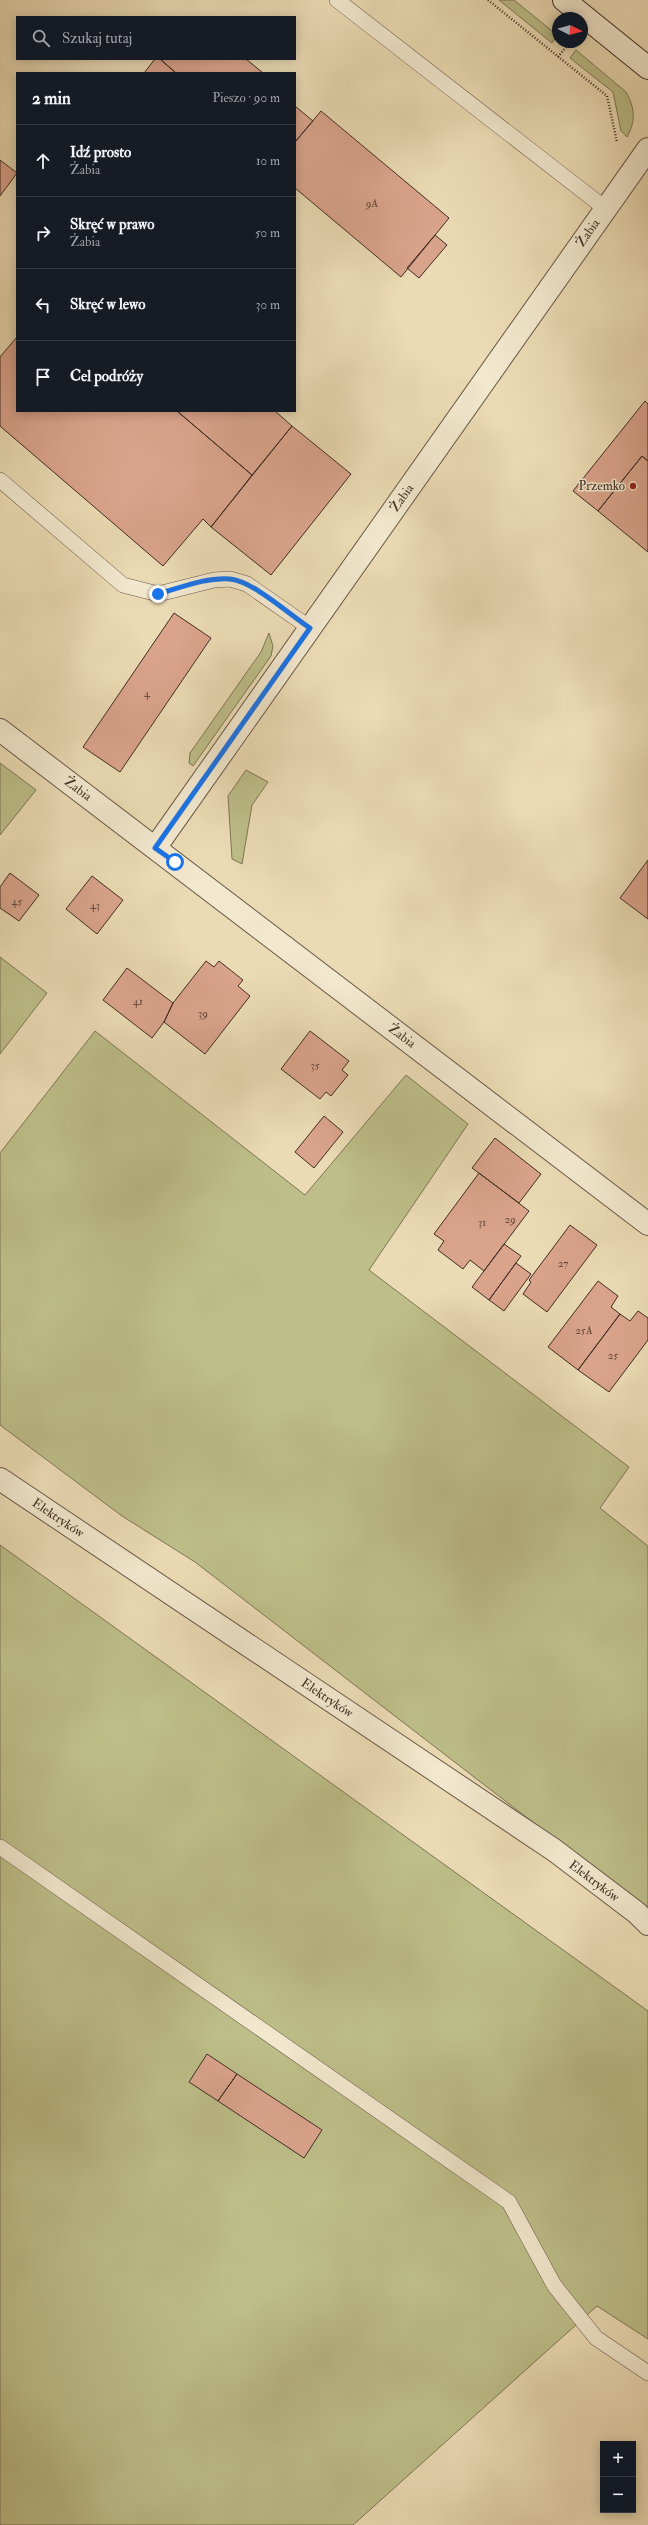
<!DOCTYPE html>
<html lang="pl">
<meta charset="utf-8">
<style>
body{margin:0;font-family:"IM FELL Double Pica",serif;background:#20242c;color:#f1f3f6}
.controls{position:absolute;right:12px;bottom:12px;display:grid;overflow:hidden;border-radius:0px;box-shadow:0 2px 10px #0003}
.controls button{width:36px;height:36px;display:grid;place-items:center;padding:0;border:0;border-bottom:1px solid #363941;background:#171b24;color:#f1f3f6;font:20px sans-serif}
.compass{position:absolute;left:552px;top:12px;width:36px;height:36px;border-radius:50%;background:#171b24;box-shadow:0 2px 10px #0003;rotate:95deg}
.stop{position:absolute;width:12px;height:12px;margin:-9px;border:3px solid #1a73e8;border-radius:50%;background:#fff}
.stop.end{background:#1a73e8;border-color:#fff;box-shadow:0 1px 4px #0008}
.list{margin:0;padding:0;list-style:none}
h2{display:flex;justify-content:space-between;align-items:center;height:52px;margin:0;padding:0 16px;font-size:17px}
h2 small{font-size:13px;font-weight:400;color:#9ea1a6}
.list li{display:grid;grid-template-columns:26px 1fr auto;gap:12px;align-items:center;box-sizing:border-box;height:72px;padding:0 16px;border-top:1px solid #363941}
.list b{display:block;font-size:15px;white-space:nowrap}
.list p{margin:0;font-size:13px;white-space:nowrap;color:#9ea1a6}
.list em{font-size:13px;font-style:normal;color:#9ea1a6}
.icon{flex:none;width:22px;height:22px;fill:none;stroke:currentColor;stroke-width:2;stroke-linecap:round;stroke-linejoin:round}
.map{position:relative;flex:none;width:648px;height:2525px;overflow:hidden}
.search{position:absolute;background:#171b24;box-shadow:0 2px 10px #0003;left:16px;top:16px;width:280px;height:44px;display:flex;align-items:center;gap:10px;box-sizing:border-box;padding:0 14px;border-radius:0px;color:#9ea1a6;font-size:15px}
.panel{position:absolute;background:#171b24;box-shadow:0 2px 10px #0003;left:16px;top:72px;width:280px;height:340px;border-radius:0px}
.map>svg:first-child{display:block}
.green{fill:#bdbe89;stroke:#7e7556}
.building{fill:#daa48c;stroke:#3f2c24}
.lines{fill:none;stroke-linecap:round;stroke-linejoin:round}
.lane-casing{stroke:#6a5848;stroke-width:16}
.street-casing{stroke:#6a5848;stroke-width:24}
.secondary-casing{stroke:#3f2c24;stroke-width:24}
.path{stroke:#3f2c24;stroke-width:2.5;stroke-dasharray:1 2;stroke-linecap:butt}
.lane{stroke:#f2e8ce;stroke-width:15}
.street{stroke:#f2e8ce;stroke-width:22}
.secondary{stroke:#f2e8ce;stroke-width:22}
.route{stroke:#1a73e8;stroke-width:5}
.poi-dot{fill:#8f2418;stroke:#f2e8ce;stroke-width:1.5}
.labels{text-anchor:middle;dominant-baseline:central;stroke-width:3;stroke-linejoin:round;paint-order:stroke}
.number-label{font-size:11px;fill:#664a3e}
.street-label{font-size:13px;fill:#3f2c24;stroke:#f2e8ce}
.poi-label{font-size:13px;fill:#3f2c24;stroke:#f2e8ce;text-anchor:end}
</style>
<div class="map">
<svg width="648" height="2525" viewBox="0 0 648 2525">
<rect width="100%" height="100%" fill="#ebdbb4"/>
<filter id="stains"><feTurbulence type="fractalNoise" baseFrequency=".005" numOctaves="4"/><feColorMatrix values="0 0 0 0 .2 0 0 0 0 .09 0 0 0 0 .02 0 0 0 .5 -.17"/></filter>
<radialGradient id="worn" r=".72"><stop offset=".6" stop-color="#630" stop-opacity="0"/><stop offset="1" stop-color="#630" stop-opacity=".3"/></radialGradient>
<path class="green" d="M499 0H514L557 35 552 43Z
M576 50 626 92C635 108 636 121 627 137L621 131 613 92 570 58Z
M269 633 273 646 271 656 193 766 189 763 190 753 261 652Z
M0 763 36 790 0 835Z
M246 770 268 782 252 805 242 864 232 859 228 796Z
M0 957 47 993 0 1054Z
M95 1031 305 1195 406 1075 468 1124 369 1270 629 1467 600 1508 648 1546V1911L195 1562 122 1516 0 1425V1153Z
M0 1545 648 2011V2339L597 2306 353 2525H0Z"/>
<path class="building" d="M155 59H160L176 73H144Z
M160 59H246L263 73H176Z
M295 106 313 121 295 142Z
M321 111 449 218 401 277 295 188V142Z
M0 160 17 173 0 196Z
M435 235 447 245 419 278 407 268Z
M17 337V411H177L252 475 211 527 203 519 163 566 0 426V357Z
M645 401 648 404V461L642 456 598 511 573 491Z
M177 411H275L292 426 252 475Z
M292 426 351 474 271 575 211 527Z
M642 456 648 461V552L598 511Z
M174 613 211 638 120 772 83 747Z
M648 860V919L620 898Z
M10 873 39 895 19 921 0 908V887Z
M92 876 123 900 97 934 66 909Z
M206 961 214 967 219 961 243 980 238 986 250 996 205 1054 164 1022 173 1003Z
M127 968 173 1003 164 1022 152 1038 103 1000Z
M310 1031 349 1061 342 1070 348 1075 331 1096 326 1092 320 1099 281 1069Z
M324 1116 343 1132 314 1168 295 1152Z
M495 1138 541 1174 519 1203 472 1168Z
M479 1173 529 1211 484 1271 470 1260 463 1269 438 1250 444 1241 434 1234Z
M570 1225 597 1245 547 1312 523 1294 531 1282 529 1280Z
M504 1244 521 1256 489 1300 472 1287Z
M516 1263 531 1274 504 1311 489 1300Z
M598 1281 618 1296 611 1307 620 1314 578 1370 548 1347Z
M638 1311 648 1318V1340L609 1392 578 1370 620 1314 630 1321Z
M207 2054 237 2074 218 2101 189 2082Z
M237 2074 322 2130 304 2158 218 2101Z"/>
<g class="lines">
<g class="lane-casing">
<path id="lane" d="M337 0 606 209
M0 480 123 585 158 594 214 580 230 579 247 584 310 628
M0 1847 509 2202 554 2285 596 2338 648 2373"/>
</g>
<g class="street-casing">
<path id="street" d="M0 730 648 1224
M155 848 648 149
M0 1479 554 1850 637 1913 648 1924"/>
</g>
<g class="secondary-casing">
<path id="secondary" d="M564 0 648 68"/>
</g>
<path class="path" d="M488 0 607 96 617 142
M558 57 570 42"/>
<use href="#lane" class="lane"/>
<use href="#street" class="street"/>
<use href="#secondary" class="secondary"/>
</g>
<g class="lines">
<path class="route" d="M158 594C180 588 206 577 230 579 253 581 290 615 310 628L155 848 175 862"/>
</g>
<circle class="poi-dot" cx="633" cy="486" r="4"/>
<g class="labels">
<g class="number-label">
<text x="372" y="203">9A</text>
<text x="147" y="693">4</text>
<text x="17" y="901">45</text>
<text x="95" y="905">43</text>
<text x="138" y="1001">41</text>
<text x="203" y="1013">39</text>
<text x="315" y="1065">35</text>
<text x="510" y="1219">29</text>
<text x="482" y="1222">31</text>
<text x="563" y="1263">27</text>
<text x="584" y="1330">25A</text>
<text x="613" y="1355">25</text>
</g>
<g class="street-label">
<text transform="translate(588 233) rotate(-55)">Żabia</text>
<text transform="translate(402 498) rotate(-55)">Żabia</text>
<text transform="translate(78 789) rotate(37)">Żabia</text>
<text transform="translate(402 1036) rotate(37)">Żabia</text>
<text transform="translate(58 1518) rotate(34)">Elektryków</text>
<text transform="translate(327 1698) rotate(34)">Elektryków</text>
<text transform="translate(594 1881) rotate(37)">Elektryków</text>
</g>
<g class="poi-label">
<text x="625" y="486">Przemko</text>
</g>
</g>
<rect width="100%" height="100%" filter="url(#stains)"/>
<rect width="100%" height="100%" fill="url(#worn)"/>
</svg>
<div class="controls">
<button>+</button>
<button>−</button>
</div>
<svg class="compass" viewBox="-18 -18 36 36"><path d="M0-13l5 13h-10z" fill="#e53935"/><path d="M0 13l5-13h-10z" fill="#9ea1a6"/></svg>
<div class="stop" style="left:175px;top:862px"></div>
<div class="stop end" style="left:158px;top:594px"></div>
<div class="search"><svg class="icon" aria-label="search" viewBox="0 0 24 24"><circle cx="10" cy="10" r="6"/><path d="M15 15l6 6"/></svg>Szukaj tutaj</div>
<section class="panel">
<h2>2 min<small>Pieszo · 90 m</small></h2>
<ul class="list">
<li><svg class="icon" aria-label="ahead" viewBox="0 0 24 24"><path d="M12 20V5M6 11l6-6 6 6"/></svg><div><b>Idź prosto</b><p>Żabia</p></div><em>10 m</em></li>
<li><svg class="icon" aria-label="right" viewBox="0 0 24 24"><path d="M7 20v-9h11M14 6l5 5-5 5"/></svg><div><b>Skręć w prawo</b><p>Żabia</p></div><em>50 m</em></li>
<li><svg class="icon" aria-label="left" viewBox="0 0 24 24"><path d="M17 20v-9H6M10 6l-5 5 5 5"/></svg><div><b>Skręć w lewo</b></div><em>30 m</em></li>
<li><svg class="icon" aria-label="arrive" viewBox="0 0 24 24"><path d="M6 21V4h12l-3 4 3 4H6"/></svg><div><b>Cel podróży</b></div></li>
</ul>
</section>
</div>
